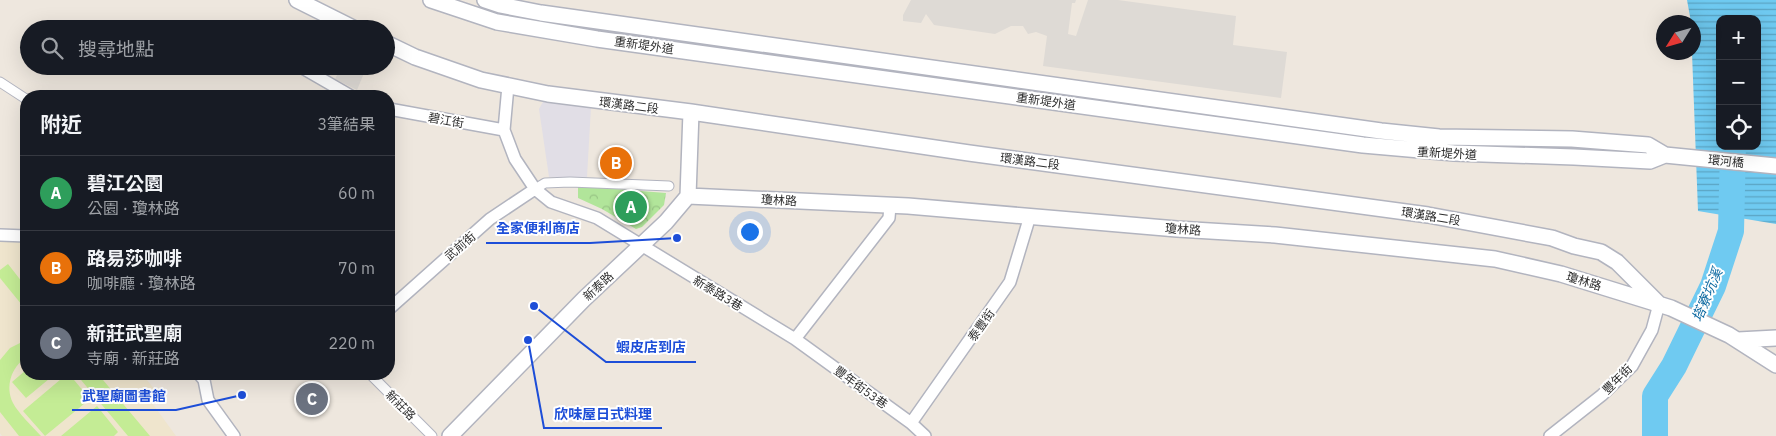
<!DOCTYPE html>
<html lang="zh-TW">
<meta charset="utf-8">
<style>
body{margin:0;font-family:"IBM Plex Sans","Noto Sans TC",sans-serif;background:#20242c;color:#f1f3f6}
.controls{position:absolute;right:15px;top:15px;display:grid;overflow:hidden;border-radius:10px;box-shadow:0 5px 20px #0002}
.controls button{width:45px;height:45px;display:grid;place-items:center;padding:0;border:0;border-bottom:1px solid #363941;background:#171b24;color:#f1f3f6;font:25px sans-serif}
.compass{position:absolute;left:1656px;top:15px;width:45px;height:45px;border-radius:50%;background:#171b24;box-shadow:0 5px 20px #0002;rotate:233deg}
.you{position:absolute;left:749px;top:231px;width:18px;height:18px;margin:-12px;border:4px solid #fff;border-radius:50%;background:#1a73e8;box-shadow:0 0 0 8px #1a73e833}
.badge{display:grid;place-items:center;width:32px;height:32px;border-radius:50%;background:#db2777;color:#fff;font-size:16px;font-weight:700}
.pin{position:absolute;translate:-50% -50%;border:2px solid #fff;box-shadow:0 1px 5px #0006}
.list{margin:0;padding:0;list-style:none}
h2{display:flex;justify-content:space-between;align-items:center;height:65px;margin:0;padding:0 20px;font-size:21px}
h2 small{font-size:16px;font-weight:400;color:#9ea1a6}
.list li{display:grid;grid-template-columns:32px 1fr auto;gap:15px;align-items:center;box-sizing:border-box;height:75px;padding:0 20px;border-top:1px solid #363941}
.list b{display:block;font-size:19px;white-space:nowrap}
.list p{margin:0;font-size:16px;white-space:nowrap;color:#9ea1a6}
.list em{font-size:16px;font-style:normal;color:#9ea1a6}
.icon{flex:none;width:28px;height:28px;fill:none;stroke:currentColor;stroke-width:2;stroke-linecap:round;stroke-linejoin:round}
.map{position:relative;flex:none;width:1776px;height:436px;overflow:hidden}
.search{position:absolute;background:#171b24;box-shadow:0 5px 20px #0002;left:20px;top:20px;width:375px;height:55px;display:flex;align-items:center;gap:12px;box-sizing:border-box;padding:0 18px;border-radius:28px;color:#9ea1a6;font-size:19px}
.panel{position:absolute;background:#171b24;box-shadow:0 5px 20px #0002;left:20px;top:90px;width:375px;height:290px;border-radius:20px}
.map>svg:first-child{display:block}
.industrial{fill:#e1dee6}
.education{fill:#efe5cd}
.forest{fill:url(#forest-crowns)}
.pitch{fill:#c4ec95}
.plaza{fill:#dedad5}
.water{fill:url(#water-rules);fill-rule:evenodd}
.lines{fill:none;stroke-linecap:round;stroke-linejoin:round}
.river{stroke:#6fcaf1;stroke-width:26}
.pedestrian-casing{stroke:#b2b4bf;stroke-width:11}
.minor-casing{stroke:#b2b4bf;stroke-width:14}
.tertiary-casing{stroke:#b2b4bf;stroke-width:18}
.pedestrian{stroke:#fff;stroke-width:9}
.minor{stroke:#fff;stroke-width:11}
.tertiary{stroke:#fff;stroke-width:15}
.labels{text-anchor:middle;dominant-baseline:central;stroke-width:4;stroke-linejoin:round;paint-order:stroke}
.street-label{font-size:12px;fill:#2c2c2c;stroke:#fff}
.water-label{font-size:14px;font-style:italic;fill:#0b68a0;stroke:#fff}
.leader{fill:none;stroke:#1d4ed8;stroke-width:2}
.callout-dot{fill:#1d4ed8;stroke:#fff;stroke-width:2}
.callout-label{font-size:14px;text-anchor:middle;font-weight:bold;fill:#1d4ed8;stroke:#fff;stroke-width:4;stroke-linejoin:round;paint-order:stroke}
</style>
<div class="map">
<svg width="1776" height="436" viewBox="0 0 1776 436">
<defs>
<pattern id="forest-crowns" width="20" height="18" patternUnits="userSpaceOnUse" patternTransform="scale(1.25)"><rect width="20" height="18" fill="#b1e59a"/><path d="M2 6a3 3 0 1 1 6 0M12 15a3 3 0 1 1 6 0" fill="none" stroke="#98c585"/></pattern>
<pattern id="water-rules" width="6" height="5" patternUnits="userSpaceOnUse" patternTransform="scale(1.25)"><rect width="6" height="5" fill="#6fcaf1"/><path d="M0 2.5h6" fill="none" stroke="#5ba4c3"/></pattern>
</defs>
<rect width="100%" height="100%" fill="#eee7de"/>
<path class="industrial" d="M544 100 591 107 587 177H549L539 109Z"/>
<path class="education" d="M0 241H26V374H142L160 396 152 403 176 436H2L0 433Z"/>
<path class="forest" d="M578 186 666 193 664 205 642 227 636 229 602 209 578 198Z"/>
<path class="pitch" d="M8 264 26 287V310L0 278V270Z
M26 340V358C11 367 5 387 13 403 18 413 33 427 41 436H19L0 412V360L10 348Z
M26 370V374H55L26 398 12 382Z
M67 374H69L90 399 45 436 23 411Z
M76 374H98L150 436H128Z
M97 406 118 432 114 436H61Z"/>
<path class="plaza" d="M911 0H1076L1075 3H1072L1068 34 1076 36 1088 0H1118L1236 16 1233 45 1287 52 1281 98 1043 66 1047 36 1036 32 1028 34 1023 26H1011L995 34 934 25 926 14 921 23 903 21V15Z
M342 66H367L357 90 335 79Z"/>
<path class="water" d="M1687 0H1776V224L1698 211 1692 53 1694 52V22H1691ZM1720 19H1757V146H1720Z"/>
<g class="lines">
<path class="river" d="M1655 436V396L1674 366 1713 286 1731 231 1733 146"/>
<g class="pedestrian-casing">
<path id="pedestrian" d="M0 82 26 99
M535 189 545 183 570 182 669 186
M370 374 432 436"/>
</g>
<g class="minor-casing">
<path id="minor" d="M299 66 351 96
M508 86 504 130 515 159 535 189 551 202 597 218 795 339 911 423 925 436
M389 109 504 130
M0 235 26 236
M389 309 490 219 535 189
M795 339 889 218 890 206
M199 374 204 380 208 400 234 436
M911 423 1010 282 1030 216
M1550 436 1602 395 1632 366 1652 330 1659 304"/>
</g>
<g class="tertiary-casing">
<path id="tertiary" d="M297 0 355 29
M431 0 497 22 597 39 1363 145 1454 153 1574 157 1650 161 1665 155
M485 0 500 5 541 13 1381 131 1439 137 1572 139 1648 145 1665 155 1776 166
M386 43 415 57 481 80 548 94 691 112 969 153 1428 215 1552 238 1574 246 1601 252 1617 262 1659 304
M688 196 908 206 1177 229 1275 235 1495 259 1561 274 1671 308 1729 335 1776 365
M1738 340 1776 338
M450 436 584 299 666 222 688 196 691 112"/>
</g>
<use href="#pedestrian" class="pedestrian"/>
<use href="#minor" class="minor"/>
<use href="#tertiary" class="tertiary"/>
</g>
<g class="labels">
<g class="street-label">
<text transform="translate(644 45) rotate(8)">重新堤外道</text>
<text transform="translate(1046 101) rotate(8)">重新堤外道</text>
<text transform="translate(629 105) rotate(7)">環漢路二段</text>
<text transform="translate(446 120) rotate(10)">碧江街</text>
<text transform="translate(1447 153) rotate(3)">重新堤外道</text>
<text transform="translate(1030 161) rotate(7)">環漢路二段</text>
<text transform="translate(1726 161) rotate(6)">環河橋</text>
<text transform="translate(779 200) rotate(3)">瓊林路</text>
<text transform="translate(1431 216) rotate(9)">環漢路二段</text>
<text transform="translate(1183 229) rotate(4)">瓊林路</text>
<text transform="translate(460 246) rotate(-41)">武前街</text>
<text transform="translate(1584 281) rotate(17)">瓊林路</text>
<text transform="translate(598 286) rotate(-43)">新泰路</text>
<text transform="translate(718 293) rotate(31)">新泰路3巷</text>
<text transform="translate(981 325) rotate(-55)">泰豐街</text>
<text transform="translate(1617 379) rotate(-45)">豐年街</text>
<text transform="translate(861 387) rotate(36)">豐年街53巷</text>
<text transform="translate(401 405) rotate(45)">新莊路</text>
</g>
<g class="water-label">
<text transform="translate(1707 295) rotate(-67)">塔寮坑溪</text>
</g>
</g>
<path class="leader" d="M677 238L590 243H486M534 306L606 362H696M242 395L176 410H72M528 340L544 428H662"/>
<g class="callout-dot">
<circle cx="677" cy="238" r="5"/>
<circle cx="534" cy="306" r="5"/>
<circle cx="242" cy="395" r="5"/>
<circle cx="528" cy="340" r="5"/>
</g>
<g class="callout-label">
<text x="538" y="233">全家便利商店</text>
<text x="651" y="352">蝦皮店到店</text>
<text x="124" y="401">武聖廟圖書館</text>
<text x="603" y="419">欣味屋日式料理</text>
</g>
</svg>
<div class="controls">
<button>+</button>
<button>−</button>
<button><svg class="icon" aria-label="locate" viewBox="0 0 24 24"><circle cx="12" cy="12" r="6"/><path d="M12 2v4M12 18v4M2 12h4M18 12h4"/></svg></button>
</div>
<svg class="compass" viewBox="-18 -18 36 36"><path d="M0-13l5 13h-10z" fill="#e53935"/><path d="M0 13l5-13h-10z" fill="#9ea1a6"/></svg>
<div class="you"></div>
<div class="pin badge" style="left:631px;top:207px;background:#2e9e5b">A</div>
<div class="pin badge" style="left:616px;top:163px;background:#e8710a">B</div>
<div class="pin badge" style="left:312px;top:399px;background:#6b7280">C</div>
<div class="search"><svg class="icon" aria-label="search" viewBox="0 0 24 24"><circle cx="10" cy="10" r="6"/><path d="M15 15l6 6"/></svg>搜尋地點</div>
<section class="panel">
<h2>附近<small>3筆結果</small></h2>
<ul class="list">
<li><span class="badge" style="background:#2e9e5b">A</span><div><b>碧江公園</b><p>公園 · 瓊林路</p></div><em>60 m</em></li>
<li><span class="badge" style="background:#e8710a">B</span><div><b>路易莎咖啡</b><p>咖啡廳 · 瓊林路</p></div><em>70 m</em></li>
<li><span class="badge" style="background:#6b7280">C</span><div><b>新莊武聖廟</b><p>寺廟 · 新莊路</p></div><em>220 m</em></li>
</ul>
</section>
</div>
